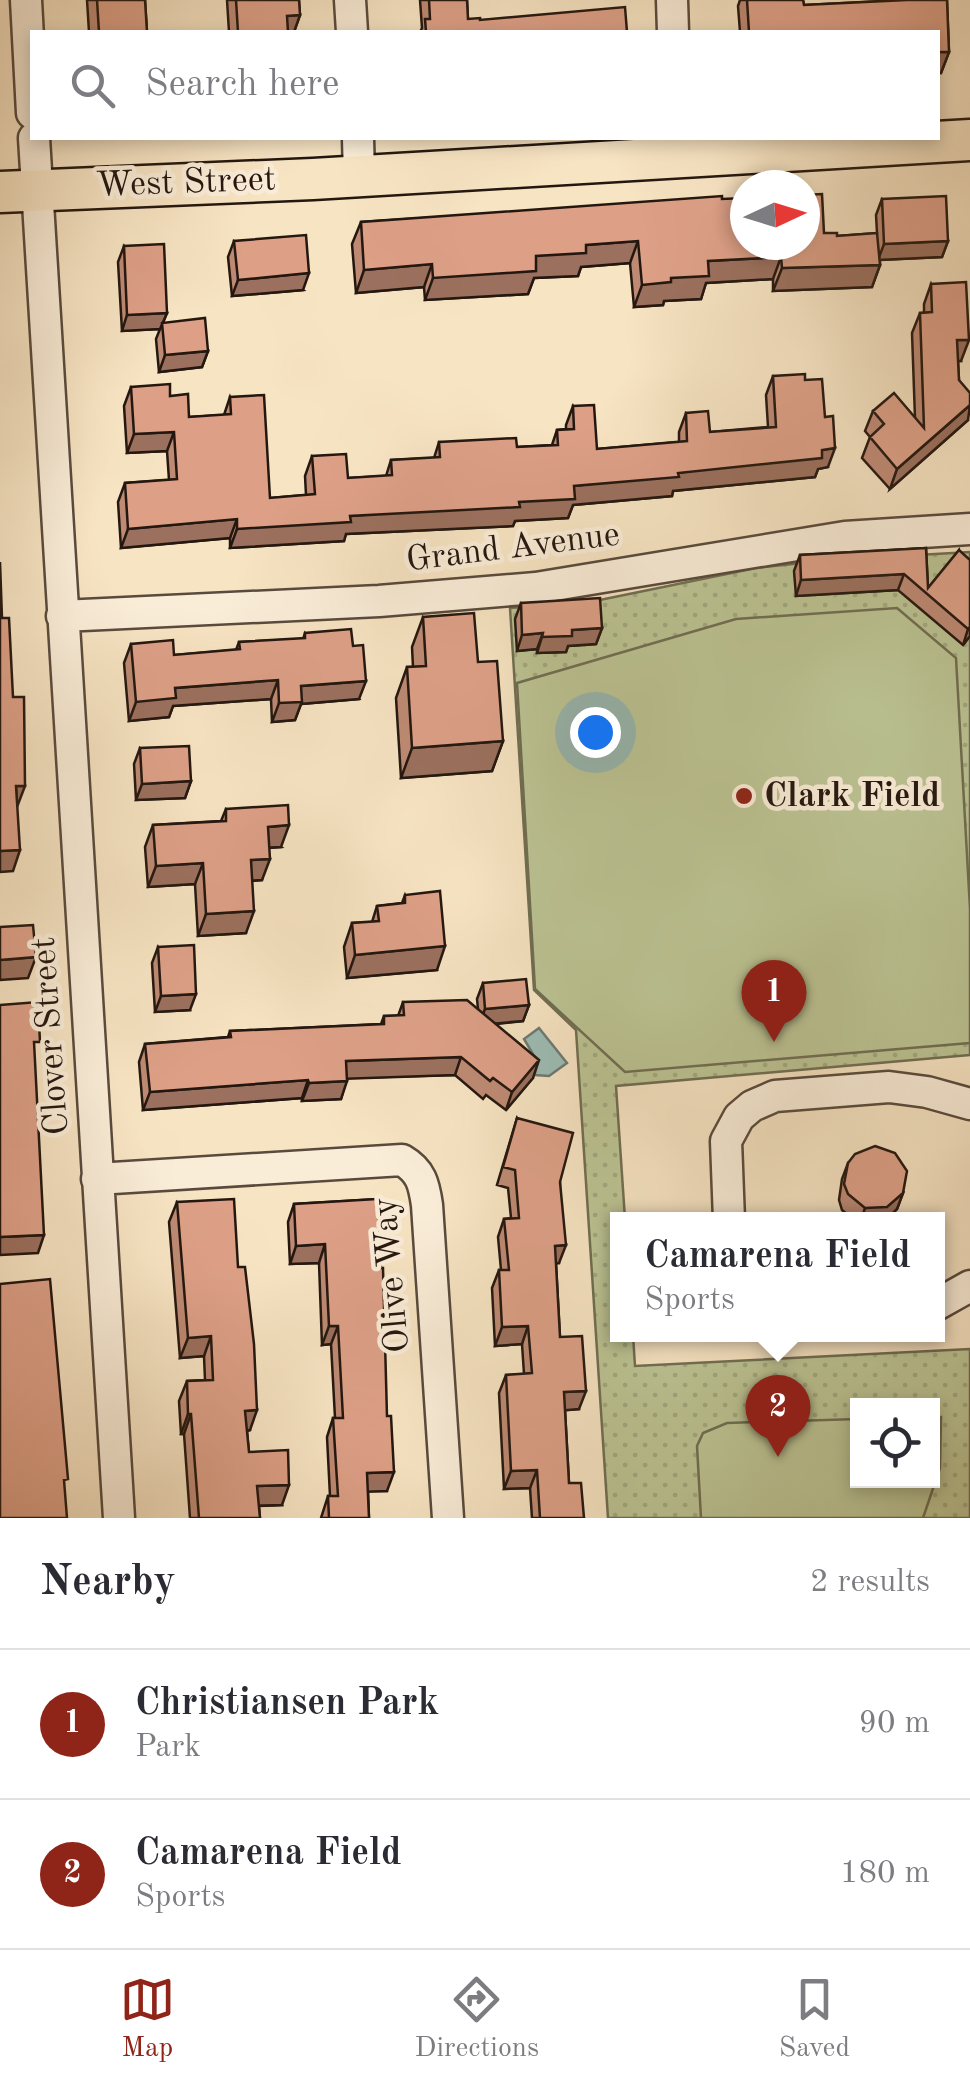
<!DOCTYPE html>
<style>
body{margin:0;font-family:"Old Standard TT",serif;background:#f7f7f7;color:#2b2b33}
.controls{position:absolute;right:30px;bottom:30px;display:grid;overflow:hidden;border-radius:0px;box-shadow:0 5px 15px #0003}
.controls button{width:90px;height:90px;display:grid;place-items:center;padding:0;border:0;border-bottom:2px solid #e1e1e2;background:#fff;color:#2b2b33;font:50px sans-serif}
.compass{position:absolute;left:730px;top:170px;width:90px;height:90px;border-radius:50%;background:#fff;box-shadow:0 5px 15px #0003;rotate:86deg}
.you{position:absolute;left:595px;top:732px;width:35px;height:35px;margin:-25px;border:8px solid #fff;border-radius:50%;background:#1a73e8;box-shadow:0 0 0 15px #1a73e833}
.badge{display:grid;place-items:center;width:65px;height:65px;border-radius:50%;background:#8f2418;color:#fff;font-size:32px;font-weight:700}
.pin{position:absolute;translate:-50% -82px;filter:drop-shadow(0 2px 5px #0008)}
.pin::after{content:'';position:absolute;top:52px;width:35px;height:30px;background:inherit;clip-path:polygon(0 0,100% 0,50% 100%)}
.popup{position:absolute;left:610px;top:1212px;width:335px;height:130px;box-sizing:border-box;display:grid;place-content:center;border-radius:0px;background:#fff;filter:drop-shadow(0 2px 8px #0005);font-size:32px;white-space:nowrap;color:#7c7c81}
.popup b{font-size:38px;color:#2b2b33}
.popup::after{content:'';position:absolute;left:50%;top:100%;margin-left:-20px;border:20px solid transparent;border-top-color:#fff}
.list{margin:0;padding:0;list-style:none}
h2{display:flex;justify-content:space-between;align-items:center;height:130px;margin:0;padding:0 40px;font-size:42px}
h2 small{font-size:32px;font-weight:400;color:#7c7c81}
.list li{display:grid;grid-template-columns:65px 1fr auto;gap:30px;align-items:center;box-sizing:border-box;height:150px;padding:0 40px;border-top:2px solid #e1e1e2}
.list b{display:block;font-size:38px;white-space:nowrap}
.list p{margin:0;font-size:32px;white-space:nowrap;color:#7c7c81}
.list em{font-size:32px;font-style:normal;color:#7c7c81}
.icon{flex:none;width:55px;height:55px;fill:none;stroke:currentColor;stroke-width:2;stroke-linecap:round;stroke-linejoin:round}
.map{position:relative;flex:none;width:970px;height:1518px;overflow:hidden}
.search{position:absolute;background:#fff;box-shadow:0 5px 15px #0003;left:30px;right:30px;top:30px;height:110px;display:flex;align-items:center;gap:25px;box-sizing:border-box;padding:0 35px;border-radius:0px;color:#7c7c81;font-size:38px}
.sheet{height:430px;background:#fff}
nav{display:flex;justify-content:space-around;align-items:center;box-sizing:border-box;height:140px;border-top:2px solid #e1e1e2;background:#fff;font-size:28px;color:#7c7c81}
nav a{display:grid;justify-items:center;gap:5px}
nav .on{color:#8f2418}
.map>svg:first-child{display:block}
.park{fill:url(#park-dots);stroke:#706e52;stroke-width:2.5;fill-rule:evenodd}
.pitch{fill:#bcc494;stroke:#706e52;stroke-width:2.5}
.water{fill:#9dbeb7;stroke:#6d7b74;stroke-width:2.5}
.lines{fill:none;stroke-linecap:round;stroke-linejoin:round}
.minor-casing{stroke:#594a3d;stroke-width:35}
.major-casing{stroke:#241710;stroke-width:45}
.minor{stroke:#faedd8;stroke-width:30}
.major{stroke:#f7e4c3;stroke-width:40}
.wall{fill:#be8a74;stroke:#241710;stroke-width:2.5}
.shaded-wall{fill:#9b705e;stroke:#241710;stroke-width:2.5}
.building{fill:#dda087;stroke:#241710;stroke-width:2.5}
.poi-dot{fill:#8f2418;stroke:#faedd8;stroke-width:4}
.labels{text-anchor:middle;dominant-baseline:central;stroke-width:9;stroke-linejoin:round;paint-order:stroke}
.street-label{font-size:35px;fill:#241710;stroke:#faedd8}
.poi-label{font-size:35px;font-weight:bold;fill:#241710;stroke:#faedd8;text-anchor:start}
</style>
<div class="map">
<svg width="970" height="1518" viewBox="0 0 970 1518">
<defs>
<pattern id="park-dots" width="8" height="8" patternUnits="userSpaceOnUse" patternTransform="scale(2.5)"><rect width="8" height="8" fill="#bcc494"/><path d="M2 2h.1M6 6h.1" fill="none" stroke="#a1a87f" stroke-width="1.8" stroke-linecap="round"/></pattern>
</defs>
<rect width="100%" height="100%" fill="#f7e4c3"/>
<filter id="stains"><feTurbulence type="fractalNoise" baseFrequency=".002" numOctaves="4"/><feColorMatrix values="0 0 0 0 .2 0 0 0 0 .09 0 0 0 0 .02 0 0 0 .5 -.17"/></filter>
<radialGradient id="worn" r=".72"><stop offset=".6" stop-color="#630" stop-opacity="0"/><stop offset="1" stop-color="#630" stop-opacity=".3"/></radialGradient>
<path class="park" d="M970 552V1055L616 1086 625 1219 618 1220V1334L633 1335 635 1366 970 1349V1518H608L576 1030 534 990 510 608 590 602 756 568 830 560ZM858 1406H932V1480H858Z"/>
<path class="pitch" d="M897 608 956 658 970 909V1043L625 1072 535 989 517 683 736 619Z
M933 1417H941L940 1468 923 1518H701L697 1446 703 1433 727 1423 857 1419 858 1480H932Z"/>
<path class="water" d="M539 1028 567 1063 549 1076 535 1075 536 1059 524 1039Z"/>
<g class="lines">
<g class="minor-casing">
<path id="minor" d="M26 0 32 113
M350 0 352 32
M672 0 673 32
M34 138 119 1518
M358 138 359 176
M62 616 379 601 536 588 845 537 970 529
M97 1179 402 1160C421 1171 424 1184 427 1205L448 1518
M729 1220 726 1141 739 1117 752 1106 775 1096 889 1087 927 1092 970 1104
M938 1304 970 1286"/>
</g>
<g class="major-casing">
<path id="major" d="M0 192 313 179 970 140"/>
</g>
<use href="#minor" class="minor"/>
<use href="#major" class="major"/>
</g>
<path class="wall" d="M87 0H145L147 32H89Z
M227 0H299L300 15 294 32H229Z
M420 0H467L468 19 480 20 627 32H420L422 28Z
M740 0H803L804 5 902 0H947L949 52 941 73H938V32H740L738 6Z
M722 199 824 233 837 236 877 233 876 215 882 199 948 241 942 257 880 260V265L872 287 773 291V279L706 283 701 299 664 301 663 305 634 307 630 263 581 267 578 276 534 278 528 294 425 300 424 287 356 293 352 244 361 222Z
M234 241 303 290 232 296 228 257Z
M124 246 167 313 163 323 208 351 202 367 159 372 156 339 160 329 122 331 118 262Z
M931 284 961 361H958L959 380 968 420 890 489 862 458 870 437 865 431 873 411 915 418 912 333 920 313H924V304Z
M773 376 805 380 828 467 818 469 815 477 673 491 672 496 573 505 568 518 515 521 513 526 346 534 344 541 230 548V538L121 548 118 502 125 483 169 480 167 451 127 453 124 406 131 387 170 396 189 417 224 415 230 397 270 498 306 495 305 476 312 456 348 478 386 476 391 460 434 458 439 442 517 447 552 445 557 430 566 429V425L573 406 597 449 679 442V432L686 413 710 432 768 427 766 395Z
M926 548 928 588 959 550 970 636 963 645 898 590 796 596 794 571 800 555Z
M521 603 602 628 596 644 568 646 566 652 537 653V649L517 651 515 619Z
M423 617 478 662 503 741 492 771 401 778 396 698 407 667H413L412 647Z
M305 633 359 699 301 704 295 720 272 722 271 699 173 706 169 717 129 721 124 663 131 644 174 655 236 650 239 642 303 639Z
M140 748 191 781 185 798 136 800 134 764Z
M226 809 281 847 269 848 262 880 252 881 246 933 198 936 195 884 148 887 145 847 153 825 221 821Z
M405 895 437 970 347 978 344 947 352 923 372 922 377 906 402 903Z
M158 947 190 1010 155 1012 152 963Z
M483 983 529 1005 523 1021 496 1024 533 1078 506 1110 486 1095 483 1099 455 1075 347 1078 341 1099 302 1101V1098L143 1110 139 1062 145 1044 228 1037 230 1031 381 1024 384 1016H398L403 1002 478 1009 477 999Z
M517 1118 560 1182 559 1263H556L560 1337 579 1409 565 1410 569 1483 584 1518H532L530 1488 504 1489 499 1393 506 1375 524 1374 522 1344 495 1346 492 1288 499 1270H501L498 1237 504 1219 511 1218 508 1188 497 1185Z
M848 1163 903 1193 897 1209 886 1220H854L842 1210 839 1200 842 1179Z
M377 1199 387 1491H368L369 1518H321L328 1496H330L327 1437 333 1418H335L331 1344 322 1345 319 1263 290 1264 288 1222 294 1204Z
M177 1202 238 1267 250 1430 247 1431 249 1452 282 1505 259 1506 260 1518H190L184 1434H181L179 1401 187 1381 205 1380 204 1356 180 1358 169 1222Z"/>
<path class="shaded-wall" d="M300 15 294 32H281L287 16Z
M938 52H949L941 73H938Z
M638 241 630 263 581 267 578 276 534 278 528 294 425 300 433 278 586 245Z
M948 241 942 257 878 260 884 244Z
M781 257 773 279 706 283 701 299 664 301 663 305 634 307 642 285 671 278 708 261Z
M432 264 424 287 356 293 364 270Z
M880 265 872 287 773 291 782 268Z
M309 273 303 290 232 296 238 280Z
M167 313 160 329 122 331 127 315Z
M957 340H969L961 361H950Z
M208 351 202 367 159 372 165 355Z
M970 405 968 420 890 489 897 469Z
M174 432 167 451 127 453 134 434Z
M835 448 828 467 818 469 815 477 673 491 672 496 573 505 568 518 515 521 513 526 346 534 344 541 230 548 237 529 350 516 519 502 574 486 678 473Z
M237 519 230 538 121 548 128 529Z
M904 574 898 590 796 596 801 580Z
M970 627V636L963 645 968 629Z
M602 628 596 644 568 646 566 652 537 653 542 637 572 630Z
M543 633 537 649 517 651 522 635Z
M278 680 271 699 173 706 169 717 129 721 136 702 175 688Z
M366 681 359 699 301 704 295 720 272 722 279 703 301 686Z
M503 741 492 771 401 778 412 748Z
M191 781 185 798 136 800 142 784Z
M16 786H25L17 807Z
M289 825 281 847 260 848 268 827Z
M20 850 13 871 0 872V851Z
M270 859 262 880 243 881 251 860Z
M203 863 195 884 148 887 156 866Z
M254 911 246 933 198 936 206 914Z
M445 946 437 970 347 978 355 955Z
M36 957 28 978 0 980V960Z
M196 994 190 1010 155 1012 161 996Z
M529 1005 523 1021 479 1025 485 1009Z
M461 1057 455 1075 340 1079 346 1061Z
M539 1060 533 1078 506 1110 512 1092Z
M308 1080 302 1098 143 1110 150 1092Z
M347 1081 341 1099 302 1101 309 1083Z
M903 1193 897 1209 886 1220H861L865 1208Z
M44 1235 38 1253 0 1255V1237Z
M325 1244 319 1263 290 1264 296 1246Z
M566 1245 559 1263 548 1264 555 1246Z
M329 1326H338L331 1344 322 1345Z
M528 1326 522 1344 495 1346 502 1327Z
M211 1336 204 1356 180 1358 188 1338Z
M586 1391 579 1409 557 1411 564 1392Z
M257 1410 250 1430 238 1431 245 1411Z
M188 1414H191L184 1434H181Z
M537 1470 530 1488 504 1489 511 1471Z
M394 1472 387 1491 360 1492 367 1473Z
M289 1485 282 1505 250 1506 257 1486Z"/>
<path class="building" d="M97 0H145L147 32H99Z
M236 0H299L300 15 287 16 288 32H238Z
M429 0H467L468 19 480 18V20L625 7 627 32H426L425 19H430Z
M747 0H803L804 5 907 0H947L949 52H938V32H749Z
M822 194 824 233H837V236L877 233 880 265 782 268 781 257 708 261 709 276 671 278V282L642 285 638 241 586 245V253L536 256V271L433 278 432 264 364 270 361 222 722 196V199L745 198V245H805V195Z
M946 196 948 241 884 244 882 199Z
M306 235 309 273 238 280 234 241Z
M164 244 167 313 127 315 124 246Z
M966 282 969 340H957L959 380 970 393V405L897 469 870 437 884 424 873 411 894 393 924 428 920 313 932 312 931 284Z
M205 318 208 351 165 355 162 323Z
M805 374V380L822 379 825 417 833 416 835 448 822 450V458L678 473 679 477 574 486 575 499 519 502 520 507 350 516 351 522 237 529V519L128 529 125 483 177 479 174 432 134 434 131 387 170 384V396L188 394 189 417 231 414 230 397 264 395 270 498 315 494 312 456 346 454 348 478 392 475 391 460 440 457 439 442 516 438 517 447 558 445 557 430 574 429 573 406 594 405 597 449 687 441 686 413 708 411 710 432 776 427 773 376Z
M926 548 928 588 959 550 970 560V627L968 629 904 574 801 580 800 555Z
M0 562 2 618H9L13 697H24L25 786H16L20 850 0 851Z
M600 598 602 628 572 630V636L542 637 543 633 522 635 521 603Z
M474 613 478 662 497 661 503 741 412 748 407 667 426 666 423 617Z
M351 629 353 646 363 645 366 681 301 686 302 702 279 703 278 680 175 688 176 698 136 702 131 644 173 640 174 655 240 649 239 642 305 638V633Z
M189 746 191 781 142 784 140 748Z
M288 805 289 825 268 827 270 859 251 860 254 911 206 914 203 863 156 866 153 825 226 821V809Z
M440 891 445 946 355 955 352 923 379 921 377 906 405 903V895Z
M33 925 36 957 0 960V927Z
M194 945 196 994 161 996 158 947Z
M526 979 529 1005 485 1009 483 983Z
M467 1000 539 1060 512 1092 493 1078 490 1081 461 1057 346 1061 347 1081 309 1083 308 1080 150 1092 145 1044 231 1037 230 1031 384 1024V1016L404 1015 403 1002Z
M38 1002 40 1042H34L44 1235 0 1237V1005Z
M517 1118 573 1133 560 1182 566 1245 555 1246 560 1337 582 1336 586 1391 564 1392 569 1483H581L584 1518H540L537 1470 511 1471 506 1375 532 1373 528 1326 502 1327 499 1270H509L504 1219 519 1218 515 1170 503 1167Z
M875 1146 895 1153 907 1171 903 1193 887 1207 865 1208 848 1194 844 1184 848 1163 855 1154Z
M234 1199 238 1267H245L254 1344 257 1410 245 1411 249 1452 288 1450 289 1485 257 1486 260 1518H199L191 1414H188L187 1381 213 1380 211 1336 188 1338 177 1202Z
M377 1199 381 1268H383L387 1416H391L394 1472 367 1473 369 1518H329L328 1496H338L333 1418H343L338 1326H329L325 1244 296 1246 294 1204Z
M50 1279 68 1479 64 1480 67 1518H0V1284Z"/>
<circle class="poi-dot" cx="744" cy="796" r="10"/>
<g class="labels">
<g class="street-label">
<text transform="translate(186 183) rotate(-2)">West Street</text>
<text transform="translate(513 548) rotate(-7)">Grand Avenue</text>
<text transform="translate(51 1036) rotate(-94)">Clover Street</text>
<text transform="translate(392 1275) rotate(-95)">Olive Way</text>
</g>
<g class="poi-label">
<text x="764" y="796">Clark Field</text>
</g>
</g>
<rect width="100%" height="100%" filter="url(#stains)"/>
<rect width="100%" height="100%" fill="url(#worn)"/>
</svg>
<div class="controls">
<button><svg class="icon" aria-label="locate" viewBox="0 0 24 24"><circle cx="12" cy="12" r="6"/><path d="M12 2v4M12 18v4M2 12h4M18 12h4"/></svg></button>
</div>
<svg class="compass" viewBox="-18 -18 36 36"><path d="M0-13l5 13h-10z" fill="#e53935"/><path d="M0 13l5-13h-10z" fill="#7c7c81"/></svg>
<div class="you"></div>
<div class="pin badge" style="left:774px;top:1042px">1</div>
<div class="pin badge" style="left:778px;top:1457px">2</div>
<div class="popup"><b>Camarena Field</b>Sports</div>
<div class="search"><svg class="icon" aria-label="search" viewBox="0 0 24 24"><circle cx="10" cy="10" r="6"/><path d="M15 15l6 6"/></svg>Search here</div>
</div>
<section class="sheet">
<h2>Nearby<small>2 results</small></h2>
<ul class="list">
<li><span class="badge">1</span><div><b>Christiansen Park</b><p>Park</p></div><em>90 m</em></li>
<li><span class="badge">2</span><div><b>Camarena Field</b><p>Sports</p></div><em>180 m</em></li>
</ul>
</section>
<nav>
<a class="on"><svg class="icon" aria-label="map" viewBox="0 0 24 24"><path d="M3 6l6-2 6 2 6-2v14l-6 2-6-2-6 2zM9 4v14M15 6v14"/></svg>Map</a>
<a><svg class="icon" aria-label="directions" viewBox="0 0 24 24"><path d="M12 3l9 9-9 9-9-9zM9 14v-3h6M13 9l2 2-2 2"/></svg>Directions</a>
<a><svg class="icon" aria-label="saved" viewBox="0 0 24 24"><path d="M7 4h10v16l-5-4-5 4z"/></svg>Saved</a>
</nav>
